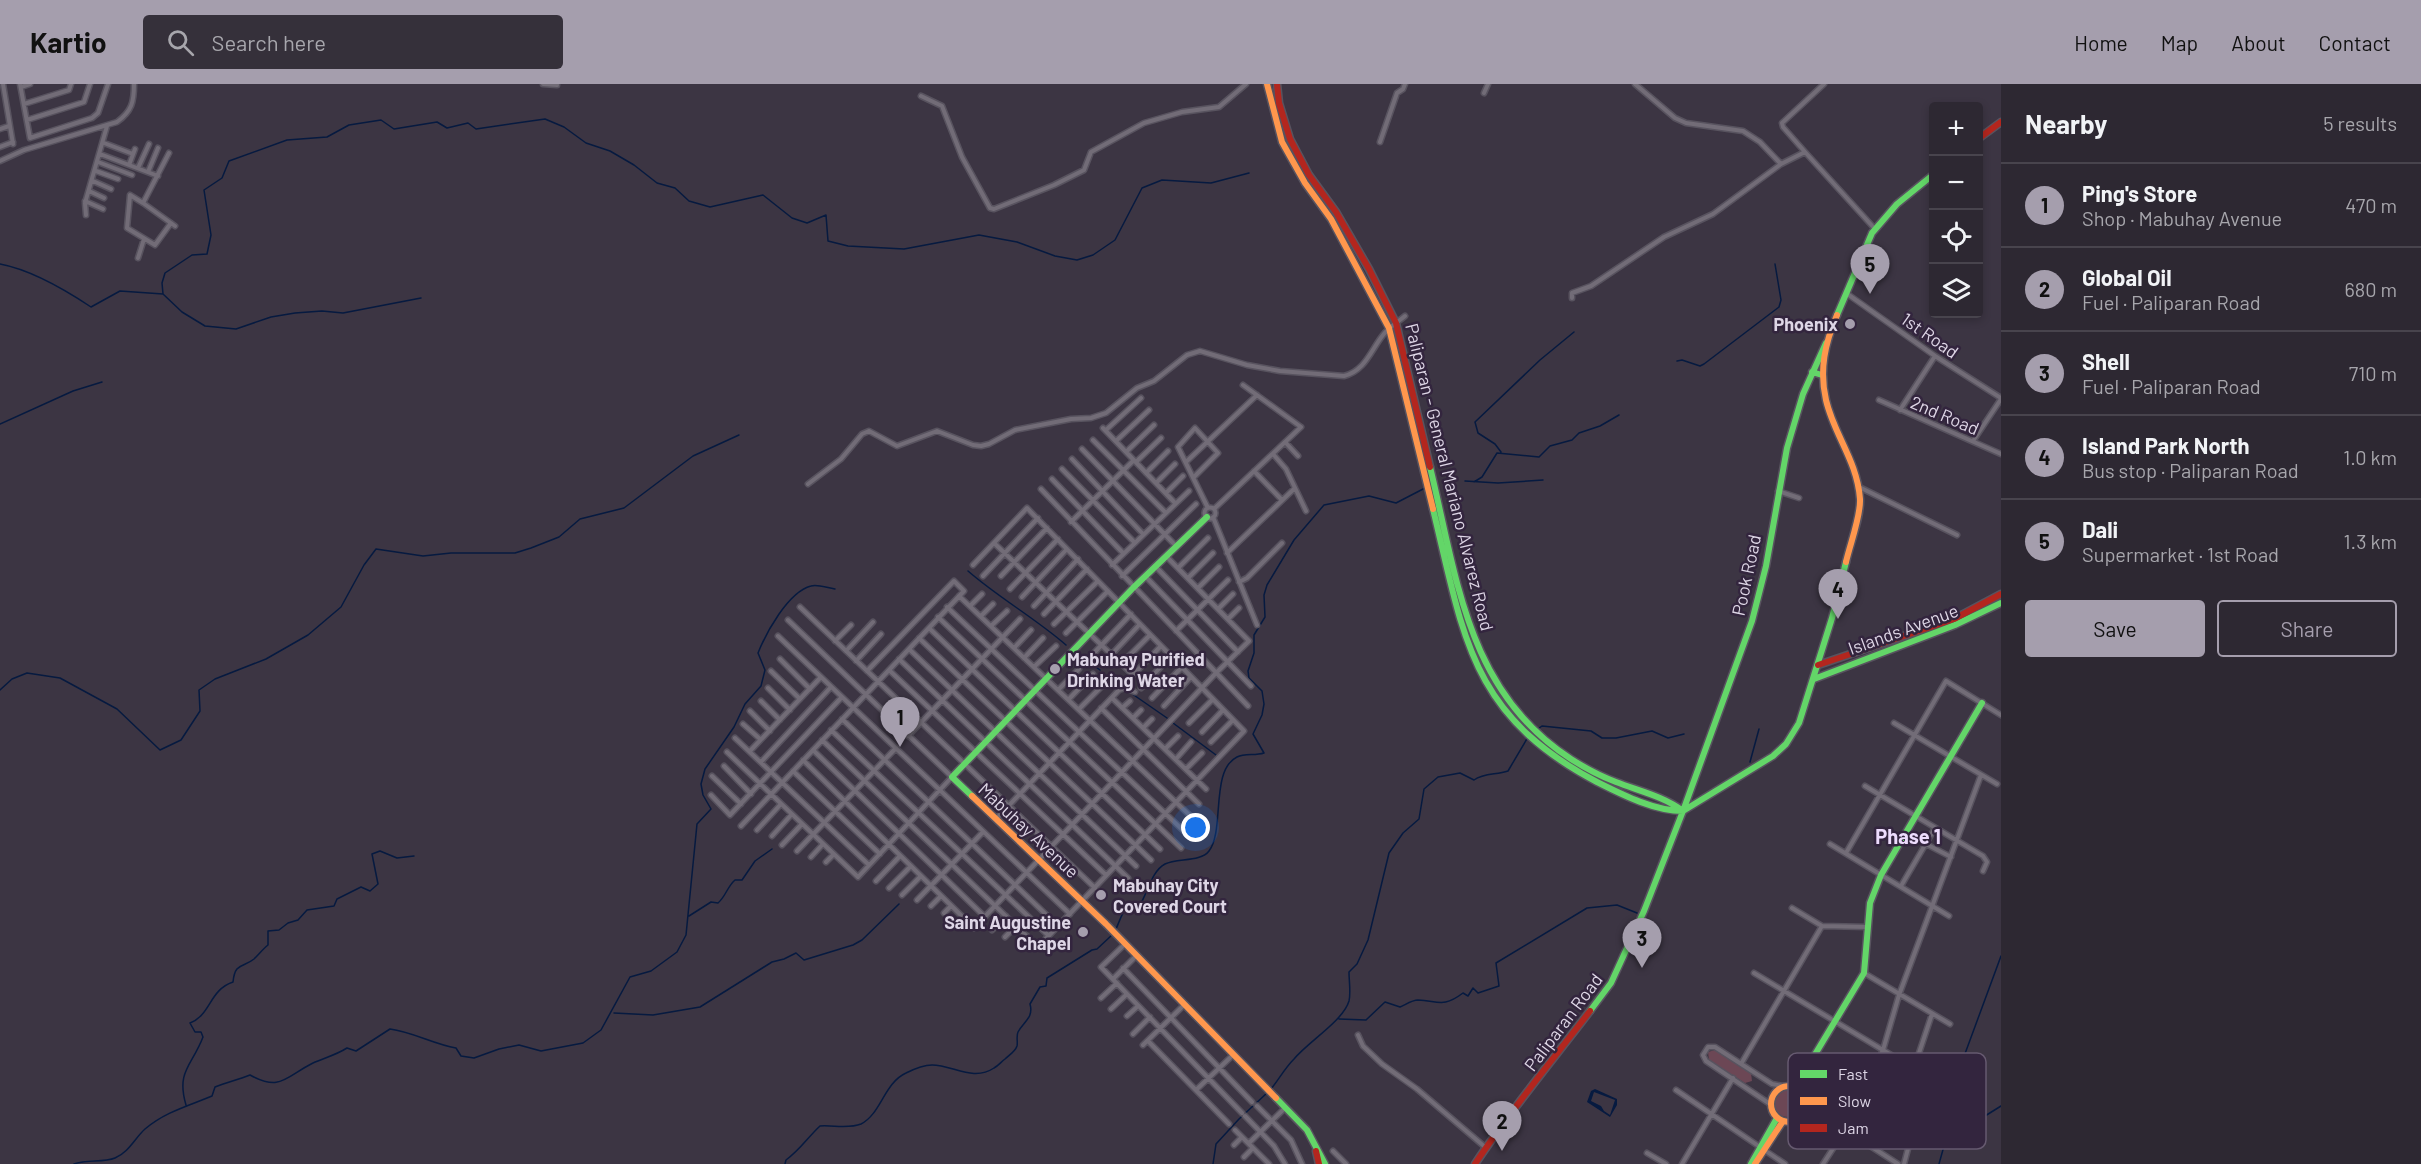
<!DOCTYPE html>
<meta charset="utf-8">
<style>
body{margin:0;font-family:Barlow,sans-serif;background:#35303a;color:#f1f3f6}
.controls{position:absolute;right:18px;top:18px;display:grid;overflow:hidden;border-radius:6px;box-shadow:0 3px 9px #0003}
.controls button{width:54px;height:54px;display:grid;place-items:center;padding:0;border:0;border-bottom:2px solid #48444d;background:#2d2832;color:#f1f3f6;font:30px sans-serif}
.you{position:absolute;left:1196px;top:744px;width:21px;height:21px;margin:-15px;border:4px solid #fff;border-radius:50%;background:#1a73e8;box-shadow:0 0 0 9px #1a73e833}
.badge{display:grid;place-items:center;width:39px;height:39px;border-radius:50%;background:#a59ead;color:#111;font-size:20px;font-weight:700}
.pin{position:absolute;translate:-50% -50px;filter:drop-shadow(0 2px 3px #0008)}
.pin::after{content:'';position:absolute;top:32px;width:21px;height:18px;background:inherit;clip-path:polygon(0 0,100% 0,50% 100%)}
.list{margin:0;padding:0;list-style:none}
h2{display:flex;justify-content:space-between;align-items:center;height:78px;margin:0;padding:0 24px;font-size:26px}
h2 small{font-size:20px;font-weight:400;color:#a7a6ac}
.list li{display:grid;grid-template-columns:39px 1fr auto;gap:18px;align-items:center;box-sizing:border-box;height:84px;padding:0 24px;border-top:2px solid #48444d}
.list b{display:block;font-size:22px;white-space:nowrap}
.list p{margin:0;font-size:20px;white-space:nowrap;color:#a7a6ac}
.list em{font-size:20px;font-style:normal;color:#a7a6ac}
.actions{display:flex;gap:12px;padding:18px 24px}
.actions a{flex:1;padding:14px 0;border:2px solid #a59ead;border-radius:6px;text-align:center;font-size:21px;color:#a59ead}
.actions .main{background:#a59ead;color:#111}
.icon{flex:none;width:33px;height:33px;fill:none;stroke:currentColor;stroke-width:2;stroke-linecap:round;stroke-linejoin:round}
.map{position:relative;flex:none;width:2001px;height:1080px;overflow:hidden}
header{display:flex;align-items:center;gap:36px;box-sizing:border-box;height:84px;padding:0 30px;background:#a59ead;color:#111}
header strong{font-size:28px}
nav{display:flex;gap:33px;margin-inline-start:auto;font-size:21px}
.search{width:420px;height:54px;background:#35303a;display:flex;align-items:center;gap:15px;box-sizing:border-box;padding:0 21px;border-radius:6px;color:#a7a6ac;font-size:22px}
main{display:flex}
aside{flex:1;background:#2d2832}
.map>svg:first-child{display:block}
.green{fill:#6c4755}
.water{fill:#061a40;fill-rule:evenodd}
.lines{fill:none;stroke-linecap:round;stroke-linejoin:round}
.stream{stroke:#061a40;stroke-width:1.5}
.street-casing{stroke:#58535f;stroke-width:7}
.fast-casing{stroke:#58535f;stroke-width:9}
.slow-casing{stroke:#58535f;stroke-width:9}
.jam-casing{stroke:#58535f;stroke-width:9}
.street{stroke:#726c77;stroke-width:4}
.fast{stroke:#63d668;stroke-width:6}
.slow{stroke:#ff974d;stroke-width:6}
.jam{stroke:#b3261e;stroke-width:6}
.poi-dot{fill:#a59ead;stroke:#33253e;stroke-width:2}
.labels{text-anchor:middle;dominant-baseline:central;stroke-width:5;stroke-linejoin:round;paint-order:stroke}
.poi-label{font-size:18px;font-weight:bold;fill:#ded6e6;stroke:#33253e;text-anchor:end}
.street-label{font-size:18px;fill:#ded6e6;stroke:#33253e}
.neighbourhood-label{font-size:20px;font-weight:bold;fill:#eddcfd;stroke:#33253e}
.key{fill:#33253e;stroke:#665a70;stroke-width:1.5}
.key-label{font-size:16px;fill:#ded6e6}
</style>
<header>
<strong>Kartio</strong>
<div class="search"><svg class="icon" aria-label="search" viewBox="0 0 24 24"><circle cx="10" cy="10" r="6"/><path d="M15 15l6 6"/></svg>Search here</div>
<nav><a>Home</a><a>Map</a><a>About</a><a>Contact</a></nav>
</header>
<main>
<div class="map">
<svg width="2001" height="1080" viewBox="0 0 2001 1080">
<rect width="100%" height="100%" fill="#3c3543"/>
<path class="green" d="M1715 966 1751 989 1752 997 1745 999 1709 976 1708 968Z
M1774 1019a14 14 0 1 1 28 0a14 14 0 1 1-28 0Z"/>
<path class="water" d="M1595 1005 1617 1015V1021L1610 1033 1587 1018 1591 1007ZM1594 1008 1615 1016 1610 1031 1604 1027 1601 1022 1591 1017Z"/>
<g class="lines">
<path class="stream" d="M0 180C32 186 64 205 91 223L120 207 163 210 182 228 205 242 236 245 271 233 295 229 322 227 343 229 421 214
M163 210 162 199 165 189 192 171 207 170 211 151 204 106 222 94 229 77 287 56 327 53 349 41 381 36 394 45 437 38 447 44 468 39 476 45 545 35 564 43 586 59 610 67 634 81 657 99 675 104 689 117 710 123 763 111 792 134 807 139 826 131 828 157 848 162 904 165 979 151 1017 158 1055 172 1077 176 1093 171 1115 156 1142 104 1162 96 1211 99 1249 89
M1677 277 1682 276 1700 282 1704 280 1779 223 1781 216 1775 180
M0 340 73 307 102 298
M1501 368 1495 360 1478 349 1475 338 1540 276 1574 248
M1465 397 1498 399 1543 396
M1474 398 1482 393 1497 369 1539 373 1550 362 1572 356 1579 349 1600 342 1619 331
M968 487C999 514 1035 534 1066 561
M1076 569 1100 586
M1111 594 1121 602
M0 606 12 595 27 589 60 594 117 625 160 666 181 656 200 627 199 606 215 595 266 575 308 551 341 523 364 481 376 465 423 472 451 469H515L531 464 559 453 580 435 624 424 693 372 739 351
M1128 607 1167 634
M1173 639 1216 671
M1531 650 1542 642 1591 647 1602 654H1616L1652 647 1668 654 1684 650
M1750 678 1759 645
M689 832 711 818 718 819C726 812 727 803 735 796H742L755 777 772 765
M1115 847C1123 831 1121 822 1141 819 1148 807 1152 787 1165 780 1177 774 1201 778 1209 767 1225 746 1210 686 1237 673 1245 669 1255 672 1264 669L1253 650 1262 631 1264 620 1262 607 1249 594 1248 587 1254 569V551L1265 533 1264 511 1267 501 1294 456 1324 421 1369 412 1396 419 1425 404
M614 929 653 931 700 923 772 878 784 875 796 869 804 876 853 861 862 856 899 820
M1339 935 1366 936 1385 918 1400 923C1405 921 1412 916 1418 916 1439 917 1443 924 1463 909L1468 912 1473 904 1478 909 1499 902 1496 879 1587 824 1617 821 1637 829
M1271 1005C1279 995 1285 984 1294 975 1309 957 1343 937 1349 917 1351 909 1349 897 1349 888L1357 880 1368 856 1389 769 1403 749 1419 735 1424 705 1438 693 1460 689 1474 696C1484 689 1496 691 1508 687L1528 653
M186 1021C176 987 192 982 203 953L201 948H195L190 939C211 931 209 906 233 898 235 878 243 884 254 875 259 870 263 865 268 861V847L279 846 288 839 298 836 307 826 334 822 337 815 361 803 370 807 378 800 372 770 380 767 397 774 414 772
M1950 1043 1985 1032 2001 1022
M74 1080C87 1075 103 1079 115 1074 129 1068 135 1054 145 1045 165 1028 188 1022 212 1012L215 1003C227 998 238 996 250 991 281 1008 285 993 313 979 324 974 336 971 347 964L356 967 390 945C413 948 433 960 456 964L461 972 474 974 499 965 519 961 541 967 583 959 601 946 630 893 651 887 677 868 686 851 697 740 711 725 703 711 701 700 705 685 734 643 745 620 761 602 765 586 758 569C766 549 788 508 811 502 818 500 827 504 835 505
M785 1080 786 1076C800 1066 808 1053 820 1042 833 1041 849 1045 861 1040 881 1030 884 999 906 989 914 985 923 981 932 981 953 981 973 998 994 984 998 982 1001 978 1005 975 1009 971 1015 968 1017 962 1018 958 1016 952 1018 948 1023 938 1034 934 1030 920L1040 903 1046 902 1047 894 1092 866 1097 865 1112 851
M1213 1080 1216 1060 1239 1035 1267 1009
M1939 1080 1954 1026 1966 1009 1965 1003 1958 993 1959 986 2001 872"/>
<g class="street-casing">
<path id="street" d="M3 0 13 60
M20 0 30 54 92 34 98 29 108 0
M543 0 557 1
M1635 0 1675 34 1686 39 1743 47 1760 58 1781 80
M21 3 30 0
M1484 9 1488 0
M921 12 942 22 962 73 990 124 994 125 1054 101 1084 86 1091 68 1144 39 1182 28 1219 23 1246 0
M24 20 69 6 71 0
M27 36 84 18 90 0
M0 45 9 42
M1380 58 1397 9 1403 5 1405 0
M104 59 133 70
M0 63 13 58
M1805 68 1783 43 1782 39 1824 0
M169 69 143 119 130 111 127 144 155 161 171 139
M100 70 158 92
M0 77 24 66 117 38C132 27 134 18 134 0
M98 78 132 91
M129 81 135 65
M138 84 149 60
M96 87 118 95
M148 88 158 64
M93 97 111 105
M89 107 104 114
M85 117 103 125
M143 119 175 142
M86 131 85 119 107 42
M138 174 144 155
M1846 209 1935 272 2001 314
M1572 214V209L1591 202 1664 153 1713 130 1781 80 1805 68 1875 145
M1879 316 2001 370
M1900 326 1935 272
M1103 344 1175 419
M1106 346 1141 314
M1093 356 1165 428
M1116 357 1149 326
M1973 357 2001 315
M1285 358 1298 372
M1082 365 1176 462
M1126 368 1154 341
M1273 370 1286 385 1306 427
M1072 375 1143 450
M1136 378 1161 354
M1186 378 1257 311
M1062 385 1135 459
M1254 387 1282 416
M1146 389 1168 367
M1194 393 1218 369 1195 344 1178 363 1208 424
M1052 395 1123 469
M1156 399 1175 380
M808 400 841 375 862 350 869 347 897 362 937 347 973 361 981 362 989 360 1015 346 1071 335 1091 334 1106 329 1137 304 1154 297 1187 271 1200 267 1247 281 1280 287 1344 292C1365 287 1371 266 1383 251 1389 243 1398 238 1405 232
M1859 403 1957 451
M1041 405 1248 622
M1778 407 1799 414
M1166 409 1183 392
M1204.5 429a5.5 5.5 0 1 1 11 0a5.5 5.5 0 1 1-11 0Z
M1214 425 1301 343 1243 301
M1213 433 1257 541
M1071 438 1134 376
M994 459 1133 591 1161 562
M1227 469 1295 404
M1112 481 1189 407
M1155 482 1238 568
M1178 484 1208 454
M983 492 1038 434
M1001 492 1047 444
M1122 492 1196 420
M1145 492 1251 602
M1188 494 1213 469
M1239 498 1247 494 1282 459
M1198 504 1219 483
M1010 505 1058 455
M959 512 1201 742
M1022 513 1067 465
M970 522 982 510
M1034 522 1078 475
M800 523 1095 804
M947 523 1188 751
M1218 525 1233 510
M1044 530 1087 485
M981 532 993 520
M938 533 1181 764
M1228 535 1239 524
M1054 540 1098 497
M991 542 1007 527
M929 544 1160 765
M1176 547 1228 496
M1066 549 1108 507
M778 552 1070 830
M919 554 1151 776
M835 557 851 541
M1014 564 1031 546
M909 565 1136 782
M846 567 873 538
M1093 570 1131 530
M1111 571 1140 540
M1024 574 1043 554
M780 575 810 605
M899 575 1128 794
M856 577 881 550
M1121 580 1150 551
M1034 583 1056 562
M889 586 1106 791
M771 587 800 615
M768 604 790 626
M1141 604 1171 572
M1058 606 1079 585
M1112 614 1206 705
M1152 614 1182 583
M1069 615 1093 590
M761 617 780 636
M1164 622 1191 593
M1101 624 1199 720
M1122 624 1130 617
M1079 625 1105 599
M750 627 770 647
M1133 634 1141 626
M842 635 1058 842
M1189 639 1213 615
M1894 639 1997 700
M743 640 760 655
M1143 644 1152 635
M831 646 1049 852
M1202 648 1223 626
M908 652 1020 535
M735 654 869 781
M822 656 1038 863 1244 647 1027 424 973 481
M1211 658 1233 636
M1165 665 1178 652
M813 666 985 833
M750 667 821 593
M727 668 858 793 952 693 788 536
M1176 675 1191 658
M803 676 974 844 1216 589 1249 557 1166 472
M761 678 831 603
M724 682 751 710
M1186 685 1202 669
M793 687 880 770
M712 692 741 720
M1865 702 1983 772 1987 778 1983 787
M711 711 730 731 842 613
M996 735 1119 606 1125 604 1135 608
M741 742 964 507 954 497 867 587
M757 746 781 720
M772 752 792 730
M1830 760 1949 832
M1926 760 1951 773
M782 761 802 740
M797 767 896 664
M1846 769 1946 597 2001 631
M811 773 823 760
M826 778 834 770
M876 797 900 772
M1901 802 1935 744
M889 804 911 782
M902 811 921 792
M917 816 983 748
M931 822 941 812
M1792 824 1822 842
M944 829 951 822
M992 846 1006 832
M1005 853 1016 842
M1020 859 1027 852
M1125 860 1101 883 1242 1029
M1123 884 1252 1018
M1754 889 1918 987
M1864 889 1950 940
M1113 895 1136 872
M1101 914 1117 899
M1111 925 1127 910
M1127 932 1138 922
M1133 950 1150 933
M1358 951 1363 962 1382 980 1417 1005 1485 1063
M1148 957 1229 1040
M1143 961 1184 921
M1741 980 1822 842 1868 843
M1196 1006 1233 971
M1676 1006 1785 1080
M1807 1018 1813 1025 1898 1080
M1770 1020 1706 977 1703 971 1708 963H1715L1772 1000 1783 1002
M1257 1022 1291 1056 1302 1080
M1245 1032 1274 1062 1285 1080
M1797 1036 1834 1062
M1235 1046 1269 1080
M1249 1059 1285 1024
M1234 1061 1242 1053
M1333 1067 1346 1080
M1647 1069 1666 1080
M1244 1073 1253 1064
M1682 1080 1733 994
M1823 1080 1845 1046 1883 966 1899 911 1981 691
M1904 1080 1915 1038 1909 999 1932 930"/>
</g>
<g class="fast-casing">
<path id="fast" d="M1837 231 1872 149 1897 120 1934 90
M1812 288 1822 291
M1430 383C1457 494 1467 608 1571 675 1585 684 1600 692 1616 698 1639 707 1663 712 1683 727
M1433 425C1464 553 1470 631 1597 698 1623 711 1654 727 1683 727
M1814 595 1955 541 2001 519
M972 712 952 693 1133 504 1207 433
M1683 727 1752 537 1766 482 1787 364 1803 310 1826 259
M1590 927 1611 899 1644 827 1683 727 1773 672 1786 660 1799 639 1832 534 1846 478
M1791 1001 1802 992 1864 889 1870 819 1881 791 1982 619
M1276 1014 1307 1046 1325 1080
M1751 1080 1777 1034"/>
</g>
<g class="slow-casing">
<path id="slow" d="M1267 0 1282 58 1305 99 1331 135 1389 244 1433 425
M1837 231C1825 259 1819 286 1826 316 1834 351 1857 376 1860 415 1861 432 1850 460 1846 478
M972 712 1106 840 1276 1014
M1771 1020a18 18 0 1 1 36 0a18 18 0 1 1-36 0Z
M1755 1080 1783 1037"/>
</g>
<g class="jam-casing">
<path id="jam" d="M1277 0 1279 19 1290 55 1309 91 1336 128 1369 185 1396 239 1430 383
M1978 55 2001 38
M1818 581 1954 535 2001 510
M1316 1067 1319 1080
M1475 1080C1510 1027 1551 978 1590 927"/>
</g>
<use href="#street" class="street"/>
<use href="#fast" class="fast"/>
<use href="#slow" class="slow"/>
<use href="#jam" class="jam"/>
</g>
<g class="poi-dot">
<circle cx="1850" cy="240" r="6"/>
<circle cx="1055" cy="585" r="6"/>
<circle cx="1101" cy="811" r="6"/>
<circle cx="1083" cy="848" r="6"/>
</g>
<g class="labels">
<g class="poi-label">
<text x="1838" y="240">Phoenix</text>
<text x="1067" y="575" text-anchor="start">Mabuhay Purified<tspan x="1067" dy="21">Drinking Water</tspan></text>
<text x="1113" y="801" text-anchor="start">Mabuhay City<tspan x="1113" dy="21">Covered Court</tspan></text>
<text x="1071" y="838">Saint Augustine<tspan x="1071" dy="21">Chapel</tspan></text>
</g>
<g class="street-label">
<text transform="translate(1930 251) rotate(35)">1st Road</text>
<text transform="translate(1945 331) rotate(23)">2nd Road</text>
<text transform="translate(1450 393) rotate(76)">Paliparan - General Mariano Alvarez Road</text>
<text transform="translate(1746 491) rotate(-78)">Pook Road</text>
<text transform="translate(1903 545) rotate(-20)">Islands Avenue</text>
<text transform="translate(1029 746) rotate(43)">Mabuhay Avenue</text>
<text transform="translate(1563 938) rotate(-53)">Paliparan Road</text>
</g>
<g class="neighbourhood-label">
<text x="1908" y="752">Phase 1</text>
</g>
</g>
<rect x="1788" y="969" width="198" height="96" rx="9" class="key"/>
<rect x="1800" y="986" width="27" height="8" fill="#63d668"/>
<rect x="1800" y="1013" width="27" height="8" fill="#ff974d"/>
<rect x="1800" y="1040" width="27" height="8" fill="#b3261e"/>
<g class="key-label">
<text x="1838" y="996">Fast</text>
<text x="1838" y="1023">Slow</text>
<text x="1838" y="1050">Jam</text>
</g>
</svg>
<div class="controls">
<button>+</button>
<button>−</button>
<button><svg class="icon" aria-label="locate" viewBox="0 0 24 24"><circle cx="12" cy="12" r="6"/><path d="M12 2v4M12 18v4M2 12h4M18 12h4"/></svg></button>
<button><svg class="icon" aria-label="layers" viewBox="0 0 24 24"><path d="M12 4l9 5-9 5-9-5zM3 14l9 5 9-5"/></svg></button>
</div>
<div class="you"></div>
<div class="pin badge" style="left:900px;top:663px">1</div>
<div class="pin badge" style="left:1502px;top:1067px">2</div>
<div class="pin badge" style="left:1642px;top:884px">3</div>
<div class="pin badge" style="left:1838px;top:535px">4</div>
<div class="pin badge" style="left:1870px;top:210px">5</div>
</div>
<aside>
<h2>Nearby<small>5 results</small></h2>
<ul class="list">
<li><span class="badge">1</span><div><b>Ping's Store</b><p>Shop · Mabuhay Avenue</p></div><em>470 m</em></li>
<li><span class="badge">2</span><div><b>Global Oil</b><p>Fuel · Paliparan Road</p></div><em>680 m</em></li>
<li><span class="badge">3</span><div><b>Shell</b><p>Fuel · Paliparan Road</p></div><em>710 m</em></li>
<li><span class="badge">4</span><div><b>Island Park North</b><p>Bus stop · Paliparan Road</p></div><em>1.0 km</em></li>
<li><span class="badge">5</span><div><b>Dali</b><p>Supermarket · 1st Road</p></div><em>1.3 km</em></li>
</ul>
<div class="actions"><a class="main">Save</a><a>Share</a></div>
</aside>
</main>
